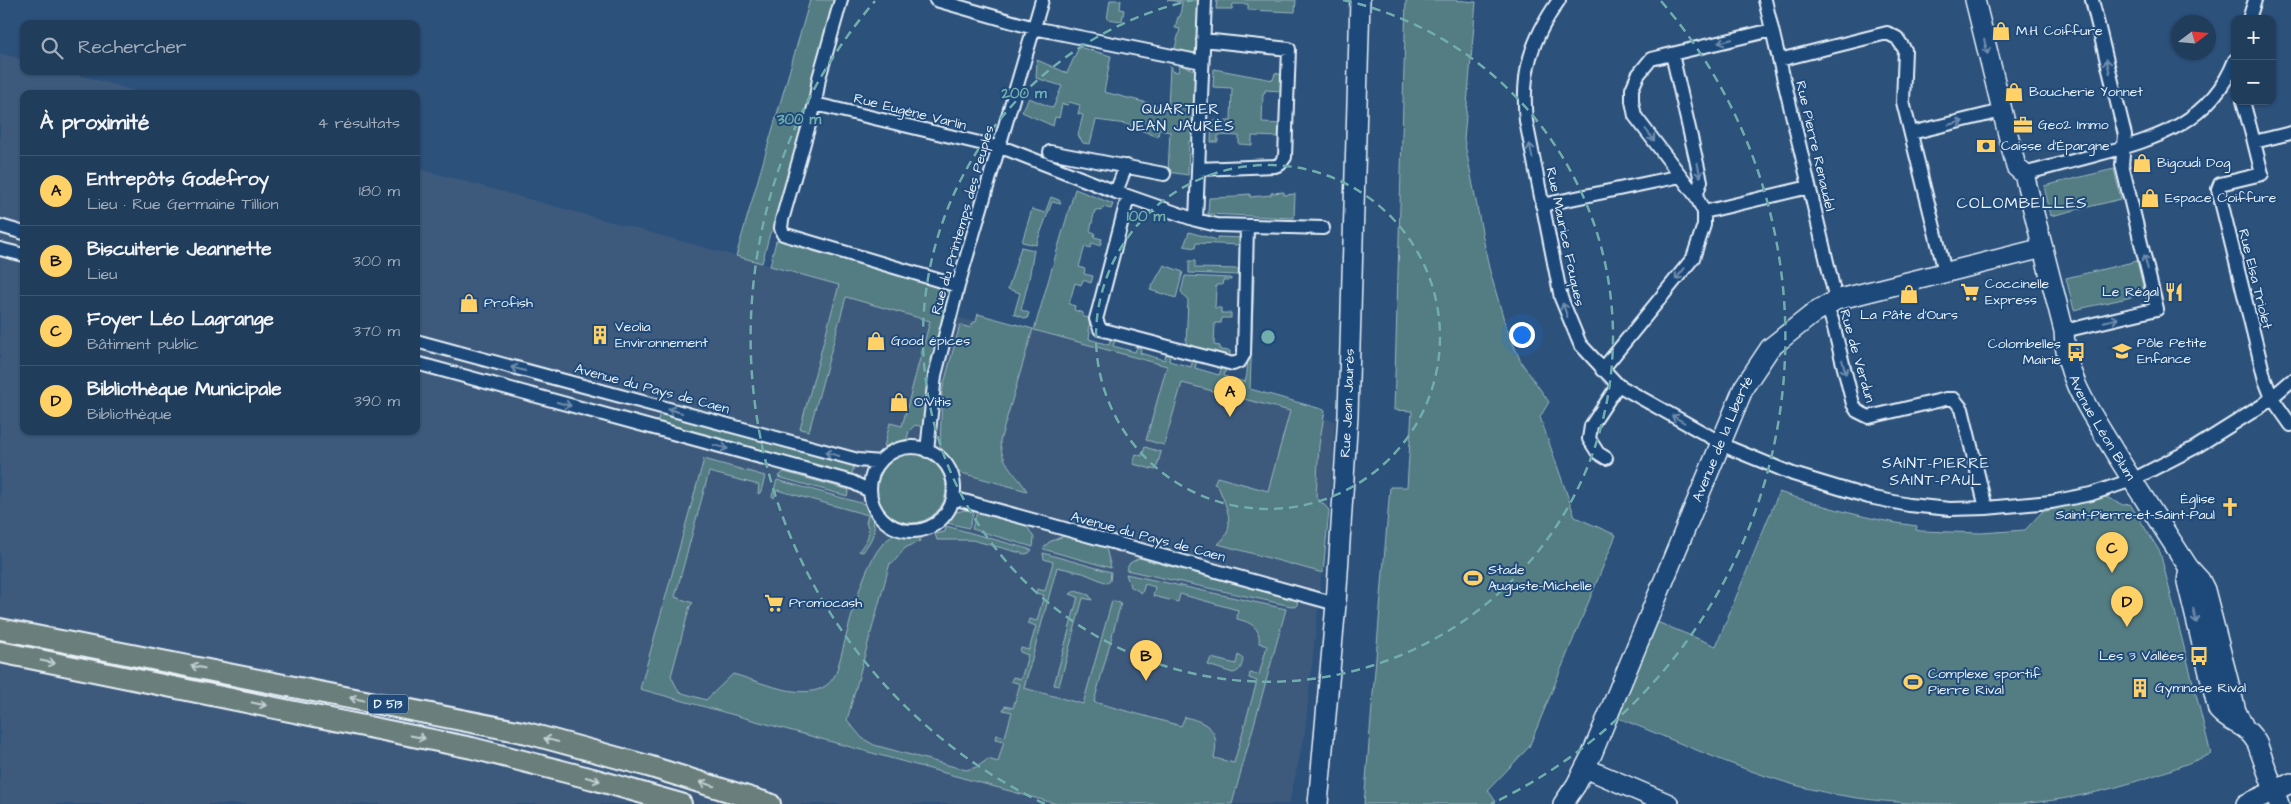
<!DOCTYPE html>
<html lang="fr">
<meta charset="utf-8">
<style>
body{margin:0;font-family:"Architects Daughter",sans-serif;background:#2d4865;color:#f1f3f6}
.controls{position:absolute;right:15px;top:15px;display:grid;overflow:hidden;border-radius:10px;box-shadow:0 1px 4px #0004}
.controls button{width:45px;height:45px;display:grid;place-items:center;padding:0;border:0;border-bottom:1px solid #3e5672;background:#213d5c;color:#f1f3f6;font:25px sans-serif}
.compass{position:absolute;left:2171px;top:15px;width:45px;height:45px;border-radius:50%;background:#213d5c;box-shadow:0 1px 4px #0004;rotate:74deg}
.you{position:absolute;left:1521px;top:334px;width:18px;height:18px;margin:-12px;border:4px solid #fff;border-radius:50%;background:#1a73e8;box-shadow:0 0 0 8px #1a73e833}
.badge{display:grid;place-items:center;width:32px;height:32px;border-radius:50%;background:#ffd166;color:#111;font-size:16px;font-weight:700}
.pin{position:absolute;translate:-50% -41px;filter:drop-shadow(0 1px 2px #0008)}
.pin::after{content:'';position:absolute;top:26px;width:18px;height:15px;background:inherit;clip-path:polygon(0 0,100% 0,50% 100%)}
.list{margin:0;padding:0;list-style:none}
h2{display:flex;justify-content:space-between;align-items:center;height:65px;margin:0;padding:0 20px;font-size:21px}
h2 small{font-size:16px;font-weight:400;color:#a2aebb}
.list li{display:grid;grid-template-columns:32px 1fr auto;gap:15px;align-items:center;box-sizing:border-box;height:70px;padding:0 20px;border-top:1px solid #3e5672}
.list b{display:block;font-size:19px;white-space:nowrap}
.list p{margin:0;font-size:16px;white-space:nowrap;color:#a2aebb}
.list em{font-size:16px;font-style:normal;color:#a2aebb}
.icon{flex:none;width:28px;height:28px;fill:none;stroke:currentColor;stroke-width:2;stroke-linecap:round;stroke-linejoin:round}
.map{position:relative;flex:none;width:2291px;height:804px;overflow:hidden}
.search{position:absolute;background:#213d5c;box-shadow:0 1px 4px #0004;left:20px;top:20px;width:400px;height:55px;display:flex;align-items:center;gap:12px;box-sizing:border-box;padding:0 18px;border-radius:10px;color:#a2aebb;font-size:19px}
.panel{position:absolute;background:#213d5c;box-shadow:0 1px 4px #0004;left:20px;top:90px;width:400px;height:345px;border-radius:10px}
.map>svg:first-child{display:block}
.built{fill:#3c5a7d}
.green{fill:#527c83;stroke:#9db6be}
.lines{fill:none;stroke-linecap:round;stroke-linejoin:round}
.street-casing{stroke:#e8f1f8;stroke-width:16}
.secondary-casing{stroke:#e8f1f8;stroke-width:22}
.primary-casing{stroke:#e8f1f8;stroke-width:24}
.street{stroke:#1f4a7a;stroke-width:12}
.secondary{stroke:#1f4a7a;stroke-width:19}
.primary{stroke:#6b7f7c;stroke-width:20}
.oneway{stroke:#6f8dac}
.oneway2{stroke:#c2cfd3}
.ring{fill:none;stroke:#71adac;stroke-width:2.5;stroke-dasharray:9 6}
.labels{text-anchor:middle;dominant-baseline:central;stroke-width:4;stroke-linejoin:round;paint-order:stroke}
.shield{fill:#1f4a7a;stroke:#acbfd2;stroke-width:1}
.shield-label{font-size:12px;font-weight:bold;fill:#e8f1f8}
.poi-label{font-size:14px;fill:#e8f1f8;stroke:#1f4a7a;text-anchor:start}
.street-label{font-size:14px;fill:#e8f1f8;stroke:#1f4a7a}
.neighbourhood-label{font-size:15px;letter-spacing:1px;fill:#e8f1f8;stroke:#1f4a7a}
.quarter-label{font-size:16px;letter-spacing:1px;fill:#e8f1f8;stroke:#1f4a7a}
.centre{fill:#71adac;stroke:#1f4a7a;stroke-width:2.5}
.ring-label{font-size:15px;text-anchor:middle;font-weight:bold;fill:#71adac;stroke:#1f4a7a;stroke-width:4;stroke-linejoin:round;paint-order:stroke}
</style>
<div class="map">
<svg width="2291" height="804" viewBox="0 0 2291 804">
<rect width="100%" height="100%" fill="#2c517b"/>
<filter id="ink" filterUnits="userSpaceOnUse"><feTurbulence type="fractalNoise" baseFrequency=".02" numOctaves="2"/><feDisplacementMap in="SourceGraphic" scale="10" xChannelSelector="R" yChannelSelector="G"/><feConvolveMatrix kernelMatrix="1 2 1 2 8 2 1 2 1" color-interpolation-filters="sRGB"/></filter>
<g filter="url(#ink)">
<path class="built" d="M0 53 24 60V71H65L146 94H24V431H416V168L975 322 978 314 1325 410 1323 418 1335 421 1332 474 1305 732 1289 804H0Z"/>
<path class="green" d="M810 0H836L779 207 777 226 770 233 762 263 736 256Z
M1110 0H1121L1120 9 1124 10 1122 21 1107 19Z
M1167 0H1199L1198 47 1193 54 1174 52 1180 29 1175 28 1178 17H1180L1182 2Z
M1217 0H1296L1295 12 1248 10V4H1233L1232 9H1216Z
M1406 0H1453L1476 2 1464 139 1489 268 1506 327 1521 362 1549 402 1540 417 1575 517 1616 535 1529 747 1488 790 1496 802 1493 804H1364L1390 487H1407L1412 411 1394 410Z
M1079 47 1111 56 1104 92 1168 108 1170 66 1172 67V71L1178 72 1180 65 1197 71 1194 142 1189 141 1188 175 1168 172 1170 132 1159 130 1158 137 1126 124 1096 120 1090 144 1083 143 1078 135 1083 115 1078 114 1080 105 1069 102 1068 105 1062 104 1059 118 1055 117 1053 126 1022 112 1029 98 1053 108 1062 86 1036 78 1037 60 1067 73Z
M1214 69 1273 80 1275 73 1283 75 1282 91 1265 90V93H1263L1262 123 1281 124 1280 137 1252 136V145L1239 144V136L1218 135V142H1211L1212 121H1231L1232 88 1213 87Z
M2114 169 2121 199 2051 216 2044 186Z
M1075 189 1113 204 1111 209 1103 207 1101 211 1095 210 1090 231 1095 233 1094 237 1102 239 1100 246 1092 243 1090 248 1085 246 1079 267 1085 269 1084 274 1093 276 1091 283 1083 280 1081 285 1075 283 1069 304 1075 306 1074 310 1083 313 1082 316 1091 319 1088 330 1090 331 1089 339 1109 345 1111 336 1116 338 1113 346 1135 352 1138 344 1142 345 1140 353 1164 360 1167 352 1171 353 1169 361 1191 367 1193 359 1197 360 1195 368 1219 375 1222 367 1226 368 1224 376 1245 382 1247 374 1250 292 1254 276 1250 389 1325 410 1319 445 1316 497 1329 510 1323 573 1218 544C1238 528 1226 506 1218 486L1214 484 1217 477 1268 491 1290 411 1182 383 1164 445 1146 440 1167 366 1034 330Z
M1284 192V195L1295 194 1294 218 1208 214 1209 198 1237 197 1238 195 1250 194V197L1271 195V193Z
M1051 197 1059 200 1061 204 1052 202 1036 245 1022 242 1032 209 1045 213Z
M1189 232 1217 240 1218 237 1243 238 1242 250H1240V245L1196 243 1195 248 1184 246Z
M782 238 799 243 798 247 939 286 948 291 949 295 928 376 925 421 923 427 915 425 909 431 907 439 884 447 890 423 902 426 930 321 846 297 809 431 800 429 839 285 770 266 776 241Z
M1021 247 1034 250 1029 279 1021 310 1029 313 1027 319 1014 314 1020 293 1008 289Z
M1189 261H1195V268L1239 269V275L1189 273Z
M2137 261 2145 294 2074 310 2066 278Z
M1164 265 1183 272 1176 298 1150 290Z
M1185 276 1231 278V280H1223L1222 285H1216L1215 308H1221V313H1231V318H1222L1221 323H1215L1214 345 1220 346V350L1230 351V357L1186 345 1188 300 1181 292Z
M978 314 1033 329 1000 441C1001 464 1017 474 1027 491L958 472 952 460 940 447 942 391 960 325 971 328 973 322H976Z
M660 412 854 466 851 477 657 424Z
M1145 447 1161 452 1156 470 1133 464 1136 454 1142 456Z
M876 488a35 35 0 1 1 70 0a35 35 0 1 1-70 0Z
M704 459 765 476 761 492 758 494 759 485 709 472 675 597 693 603 690 606 671 676 679 692 706 700 733 674C763 682 819 710 836 673 847 641 862 550 893 536 901 532 911 536 920 534V541L905 548 893 563H890L847 720 862 738 874 745 966 770 977 767 988 759 998 762 1004 741 995 739 996 735 1005 737 1012 712 1003 710 1005 706 1013 708 1020 684 1011 681 1013 677 1021 679 1028 655 1020 652 1021 648 1029 650 1036 626 1028 623 1029 619 1037 621 1044 595 1036 593 1037 589 1045 591 1053 562 1044 559 1043 553 1111 572 1110 581 1107 583 1083 573 1057 567 1024 688 1083 704 1112 601 1121 603 1094 702 1181 726 1185 717C1210 723 1220 731 1214 758L1234 763 1257 681 1249 678 1250 673 1259 675 1267 646 1259 643C1261 627 1250 622 1237 619L1238 610 1180 594 1178 602 1153 596 1155 587 1145 584 1142 593 1130 586 1126 574 1286 609 1232 804H1057L640 689Z
M784 472 849 490 847 496 778 477Z
M777 480 868 505C876 527 878 531 863 552L859 551C865 542 873 534 866 523L868 515 777 490 774 498 772 496Z
M1779 492C1825 507 1869 520 1917 526L1916 530 1921 531 1981 533 2025 530 2042 512 2106 497 2123 505 2130 504 2160 552 2211 754C2149 780 2081 801 2013 804 1993 804 1973 804 1953 804 1896 804 1842 799 1788 783 1730 766 1674 740 1618 718L1657 622 1716 646Z
M965 510 974 511 969 528 943 522 953 513Z
M977 512 1027 526 1034 538 1033 547 972 529Z
M946 526 1032 550 1029 553 1025 554 972 540H937L935 534 945 532Z
M1064 536 1106 548 1111 568 1043 549 1049 542Z
M1139 558 1298 601 1296 607 1126 570 1130 563Z
M1075 591 1089 595 1092 600 1083 598 1059 686 1054 685 1078 597 1070 594Z
M1238 655 1243 658C1242 666 1241 671 1233 673L1208 665 1211 658 1236 664Z"/>
<g class="lines">
<g class="street-casing">
<path id="street" d="M841 0 819 78 815 104 782 220 781 228 783 234 958 286
M936 0 1034 28 1202 62
M1559 0C1531 40 1521 72 1526 121L1561 298 1580 344 1618 385 1732 449 1793 474 1869 497 1909 505 1950 509 1986 508 2051 502 2091 494 2132 480 2196 447 2263 405 2291 381
M1765 0 1836 300
M2249 19 2255 0
M1672 54 1701 181 1696 196
M1779 60 1887 33 1897 38 1905 50 1903 102 1945 272
M2243 101 2254 142 2291 133
M815 104 1009 150 1116 192 1196 220 1217 225 1323 228
M1911 133 2002 111
M2254 142 2262 174 2220 184 2218 189 2265 380 2272 398 2291 425
M1050 152 1164 174
M1198 169 1275 166 1280 164 1285 157 1289 49 1203 40
M2024 174C2049 167 2074 161 2099 154 2157 139 2211 122 2235 60
M1116 192 1126 166
M1128 197 1098 312 1096 319 1100 329 1233 364 1240 361 1244 354 1247 226
M1542 205 1681 176
M1704 212 1809 187
M1196 220 1205 0
M0 226 24 233
M0 249 24 255
M1826 305 1832 320 1853 404 1857 411 1869 417 1946 399H1954L1962 409 1986 508
M2064 331 2157 309 2122 165 2125 135 2092 0
M416 341 858 460 880 462
M416 363 852 482 870 491
M1602 370 1693 258 1704 225V212L1696 196 1635 116 1632 101V89L1638 75 1651 59 1772 30
M870 489a42 42 0 1 1 84 0a42 42 0 1 1-84 0Z
M927 451 935 375 958 286 1042 0
M1606 458 1598 453 1589 439 1591 426 1618 385
M953 498 1336 604"/>
</g>
<g class="secondary-casing">
<g id="secondary">
<path id="s1" d="M1975 0 2016 167 2024 174 2064 331C2064 378 2094 417 2117 456 2141 494 2165 531 2189 568L2200 580 2205 590 2236 711 2243 725"/>
<path d="M2189 568 2187 582 2218 710C2233 727 2244 721 2257 743L2279 804"/>
<path d="M1585 768 1669 804"/>
<path id="s2" d="M1318 804 1336 604 1348 415 1360 0"/>
<path id="s3" d="M1563 804 1576 785 1592 754 1744 387 1770 348 1814 313 1836 300 2043 248"/>
<path d="M2246 804 2291 783"/>
</g>
</g>
<g class="primary-casing">
<path id="primary" d="M0 629 527 733 648 766 770 804
M0 652 472 748 593 779 681 804"/>
</g>
<use href="#street" class="street"/>
<use href="#secondary" class="secondary"/>
<use href="#primary" class="primary"/>
</g>
<defs><path id="oneway-shaft" d="M-6 0H5M1.5-3L5.5 0L1.5 3" fill="none" stroke-width="1.6" stroke-linecap="round" stroke-linejoin="round" transform="scale(1.25)"/></defs>
<g class="oneway">
<use href="#oneway-shaft" transform="translate(1725 41) rotate(166)"/>
<use href="#oneway-shaft" transform="translate(1986 47) rotate(76)"/>
<use href="#oneway-shaft" transform="translate(2108 66) rotate(-104)"/>
<use href="#oneway-shaft" transform="translate(1956 123) rotate(-13)"/>
<use href="#oneway-shaft" transform="translate(1650 135) rotate(53)"/>
<use href="#oneway-shaft" transform="translate(1531 151) rotate(-101)"/>
<use href="#oneway-shaft" transform="translate(1699 170) rotate(77)"/>
<use href="#oneway-shaft" transform="translate(2146 262) rotate(-104)"/>
<use href="#oneway-shaft" transform="translate(1680 274) rotate(129)"/>
<use href="#oneway-shaft" transform="translate(1565 310) rotate(-109)"/>
<use href="#oneway-shaft" transform="translate(2111 320) rotate(-14)"/>
<use href="#oneway-shaft" transform="translate(1844 367) rotate(76)"/>
<use href="#oneway-shaft" transform="translate(518 369) rotate(-165)"/>
<use href="#oneway-shaft" transform="translate(564 404) rotate(16)"/>
<use href="#oneway-shaft" transform="translate(675 411) rotate(-164)"/>
<use href="#oneway-shaft" transform="translate(1678 419) rotate(-150)"/>
<use href="#oneway-shaft" transform="translate(721 447) rotate(15)"/>
<use href="#oneway-shaft" transform="translate(832 454) rotate(-165)"/>
<use href="#oneway-shaft" transform="translate(2195 616) rotate(76)"/>
</g>
<g class="oneway2">
<use href="#oneway-shaft" transform="translate(48 662) rotate(11)"/>
<use href="#oneway-shaft" transform="translate(198 667) rotate(-169)"/>
<use href="#oneway-shaft" transform="translate(357 699) rotate(-169)"/>
<use href="#oneway-shaft" transform="translate(259 704) rotate(11)"/>
<use href="#oneway-shaft" transform="translate(418 737) rotate(12)"/>
<use href="#oneway-shaft" transform="translate(551 740) rotate(-165)"/>
<use href="#oneway-shaft" transform="translate(593 779) rotate(15)"/>
<use href="#oneway-shaft" transform="translate(707 784) rotate(-163)"/>
</g>
</g>
<g class="ring">
<circle cx="1268" cy="337" r="172"/>
<path d="M1343 0A345 345 0 1 1 1193 0"/>
<path d="M1045 804A517 517 0 0 1 875 1M1661 1A517 517 0 0 1 1491 804"/>
</g>
<defs>
<g id="shop-bare" transform="scale(1.5)"><path d="M-5-2.5h2.3a2.7 3.5 0 0 1 5.4 0H5L5.5 6h-11ZM-1.5-2.5h3a1.5 2.3 0 0 0-3 0Z" fill="#ffd166" stroke="#1f4a7a" stroke-width="2.5" paint-order="stroke"/></g>
<g id="office-bare" transform="scale(1.5)"><path d="M-6-3h4V-5.5h4V-3h4V5H-6ZM-1-4.5V-3h2v-1.5ZM-6 0V1H6V0Z" fill="#ffd166" stroke="#1f4a7a" stroke-width="2.5" paint-order="stroke"/></g>
<g id="bank-bare" transform="scale(1.5)"><path d="M-6-4H6V4H-6ZM0-2.3a2.3 2.3 0 1 0 0 4.6a2.3 2.3 0 1 0 0-4.6Z" fill="#ffd166" stroke="#1f4a7a" stroke-width="2.5" paint-order="stroke"/></g>
<g id="supermarket-bare" transform="scale(1.5)"><path d="M-6-5.5h2.5l.6 2H6L4.5 2H-2.5L-4.4-4H-6ZM-1.5 3.2a1.3 1.3 0 1 0 .1 0ZM3 3.2a1.3 1.3 0 1 0 .1 0Z" fill="#ffd166" stroke="#1f4a7a" stroke-width="2.5" paint-order="stroke"/></g>
<g id="restaurant-bare" transform="scale(1.5)"><path d="M-5-6h1v4h1v-4h1v4h1v-4h1v5L-1.5 .5V6h-2V.5L-5-1ZM5-6V6H3V1.5H1.5Q1.5-4 5-6Z" fill="#ffd166" stroke="#1f4a7a" stroke-width="2.5" paint-order="stroke"/></g>
<g id="building-bare" transform="scale(1.5)"><path d="M-4-6H4V6H1V3H-1V6H-4ZM-2.5-4.3h1.7v1.8h-1.7ZM.8-4.3h1.7v1.8H.8ZM-2.5-1h1.7V.8h-1.7ZM.8-1h1.7V.8H.8Z" fill="#ffd166" stroke="#1f4a7a" stroke-width="2.5" paint-order="stroke"/></g>
<g id="school-bare" transform="scale(1.5)"><path d="M0-5L7-2L0 1L-7-2ZM-4 1L0 2.5L4 1V4Q0 6-4 4Z" fill="#ffd166" stroke="#1f4a7a" stroke-width="2.5" paint-order="stroke"/></g>
<g id="bus-bare" transform="scale(1.5)"><path d="M-5-6H5V4H4V6H2V4H-2V6H-4V4H-5ZM-3.5-4V0h7V-4ZM-3.5 1.2v1.5H-2V1.2ZM2 1.2v1.5H3.5V1.2Z" fill="#ffd166" stroke="#1f4a7a" stroke-width="2.5" paint-order="stroke"/></g>
<g id="church-bare" transform="scale(1.5)"><path d="M-1.2-6h2.4v3.5h3.3v2.4h-3.3V6h-2.4V-.1h-3.3v-2.4h3.3Z" fill="#ffd166" stroke="#1f4a7a" stroke-width="2.5" paint-order="stroke"/></g>
<g id="stadium-bare" transform="scale(1.5)"><path d="M0-5a6.5 5 0 1 0 0 10a6.5 5 0 1 0 0-10ZM-3.5-1.8h7v3.6h-7Z" fill="#ffd166" stroke="#1f4a7a" stroke-width="2.5" paint-order="stroke"/></g>
</defs>
<g fill-rule="evenodd">
<use href="#shop-bare" x="2001" y="31"/>
<use href="#shop-bare" x="2014" y="92"/>
<use href="#office-bare" x="2023" y="125"/>
<use href="#bank-bare" x="1986" y="146"/>
<use href="#shop-bare" x="2142" y="163"/>
<use href="#shop-bare" x="2150" y="198"/>
<use href="#supermarket-bare" x="1970" y="292"/>
<use href="#restaurant-bare" x="2174" y="292"/>
<use href="#shop-bare" x="1909" y="294"/>
<use href="#shop-bare" x="469" y="303"/>
<use href="#building-bare" x="600" y="335"/>
<use href="#shop-bare" x="876" y="341"/>
<use href="#school-bare" x="2122" y="351"/>
<use href="#bus-bare" x="2076" y="352"/>
<use href="#shop-bare" x="899" y="402"/>
<use href="#church-bare" x="2230" y="507"/>
<use href="#stadium-bare" x="1473" y="578"/>
<use href="#supermarket-bare" x="774" y="603"/>
<use href="#bus-bare" x="2199" y="656"/>
<use href="#stadium-bare" x="1913" y="682"/>
<use href="#building-bare" x="2140" y="688"/>
</g>
<g class="labels">
<rect class="shield" x="368" y="694.5" width="40" height="19" rx="4"/>
<g class="shield-label">
<text x="388" y="704">D 513</text>
</g>
<g class="poi-label">
<text x="2016" y="31">M.H Coiffure</text>
<text x="2029" y="92">Boucherie Yonnet</text>
<text x="2038" y="125">Geo2 Immo</text>
<text x="2001" y="146">Caisse d'Épargne</text>
<text x="2157" y="163">Bigoudi Dog</text>
<text x="2165" y="198">Espace Coiffure</text>
<text x="1985" y="284">Coccinelle<tspan x="1985" dy="16">Express</tspan></text>
<text x="2159" y="292" text-anchor="end">Le Régal</text>
<text x="484" y="303">Profish</text>
<text x="1909" y="315" text-anchor="middle">La Pâte d'Ours</text>
<text x="615" y="327">Veolia<tspan x="615" dy="16">Environnement</tspan></text>
<text x="891" y="341">Good épices</text>
<text x="2137" y="343">Pôle Petite<tspan x="2137" dy="16">Enfance</tspan></text>
<text x="2061" y="344" text-anchor="end">Colombelles<tspan x="2061" dy="16">Mairie</tspan></text>
<text x="914" y="402">O'Vitis</text>
<text x="2215" y="499" text-anchor="end">Église<tspan x="2215" dy="16">Saint-Pierre-et-Saint-Paul</tspan></text>
<text x="1488" y="570">Stade<tspan x="1488" dy="16">Auguste-Michelle</tspan></text>
<text x="789" y="603">Promocash</text>
<text x="2184" y="656" text-anchor="end">Les 3 Vallées</text>
<text x="1928" y="674">Complexe sportif<tspan x="1928" dy="16">Pierre Rival</tspan></text>
<text x="2155" y="688">Gymnase Rival</text>
</g>
<g class="street-label">
<text transform="translate(910 112) rotate(14)">Rue Eugène Varlin</text>
<text transform="translate(1815 146) rotate(77)">Rue Pierre Renaudel</text>
<text transform="translate(963 220) rotate(-74)">Rue du Printemps des Peuples</text>
<text transform="translate(1565 237) rotate(78)">Rue Maurice Fouques</text>
<text transform="translate(2255 279) rotate(76)">Rue Elsa Triolet</text>
<text transform="translate(1857 356) rotate(74)">Rue de Verdun</text>
<text transform="translate(652 389) rotate(15)">Avenue du Pays de Caen</text>
<text stroke="none"><textPath href="#s2" startOffset="402">Rue Jean Jaurès</textPath></text>
<text stroke="none"><textPath href="#s1" startOffset="450">Avenue Léon Blum</textPath></text>
<text stroke="none"><textPath href="#s3" startOffset="399">Avenue de la Liberté</textPath></text>
<text transform="translate(1148 537) rotate(15)">Avenue du Pays de Caen</text>
</g>
<g class="neighbourhood-label">
<text x="1181" y="109">QUARTIER<tspan x="1181" dy="17">JEAN JAURÈS</tspan></text>
<text x="1936" y="463">SAINT-PIERRE<tspan x="1936" dy="17">SAINT-PAUL</tspan></text>
</g>
<g class="quarter-label">
<text x="2022" y="203">COLOMBELLES</text>
</g>
</g>
<circle cx="1268" cy="337" r="8" class="centre"/>
<g class="ring-label">
<text x="1024" y="98">200 m</text>
<text x="799" y="124">300 m</text>
<text x="1146" y="221">100 m</text>
</g>
</svg>
<div class="controls">
<button>+</button>
<button>−</button>
</div>
<svg class="compass" viewBox="-18 -18 36 36"><path d="M0-13l5 13h-10z" fill="#e53935"/><path d="M0 13l5-13h-10z" fill="#a2aebb"/></svg>
<div class="you"></div>
<div class="pin badge" style="left:1230px;top:417px">A</div>
<div class="pin badge" style="left:1146px;top:681px">B</div>
<div class="pin badge" style="left:2112px;top:573px">C</div>
<div class="pin badge" style="left:2127px;top:627px">D</div>
<div class="search"><svg class="icon" aria-label="search" viewBox="0 0 24 24"><circle cx="10" cy="10" r="6"/><path d="M15 15l6 6"/></svg>Rechercher</div>
<section class="panel">
<h2>À proximité<small>4 résultats</small></h2>
<ul class="list">
<li><span class="badge">A</span><div><b>Entrepôts Godefroy</b><p>Lieu · Rue Germaine Tillion</p></div><em>180 m</em></li>
<li><span class="badge">B</span><div><b>Biscuiterie Jeannette</b><p>Lieu</p></div><em>300 m</em></li>
<li><span class="badge">C</span><div><b>Foyer Léo Lagrange</b><p>Bâtiment public</p></div><em>370 m</em></li>
<li><span class="badge">D</span><div><b>Bibliothèque Municipale</b><p>Bibliothèque</p></div><em>390 m</em></li>
</ul>
</section>
</div>
